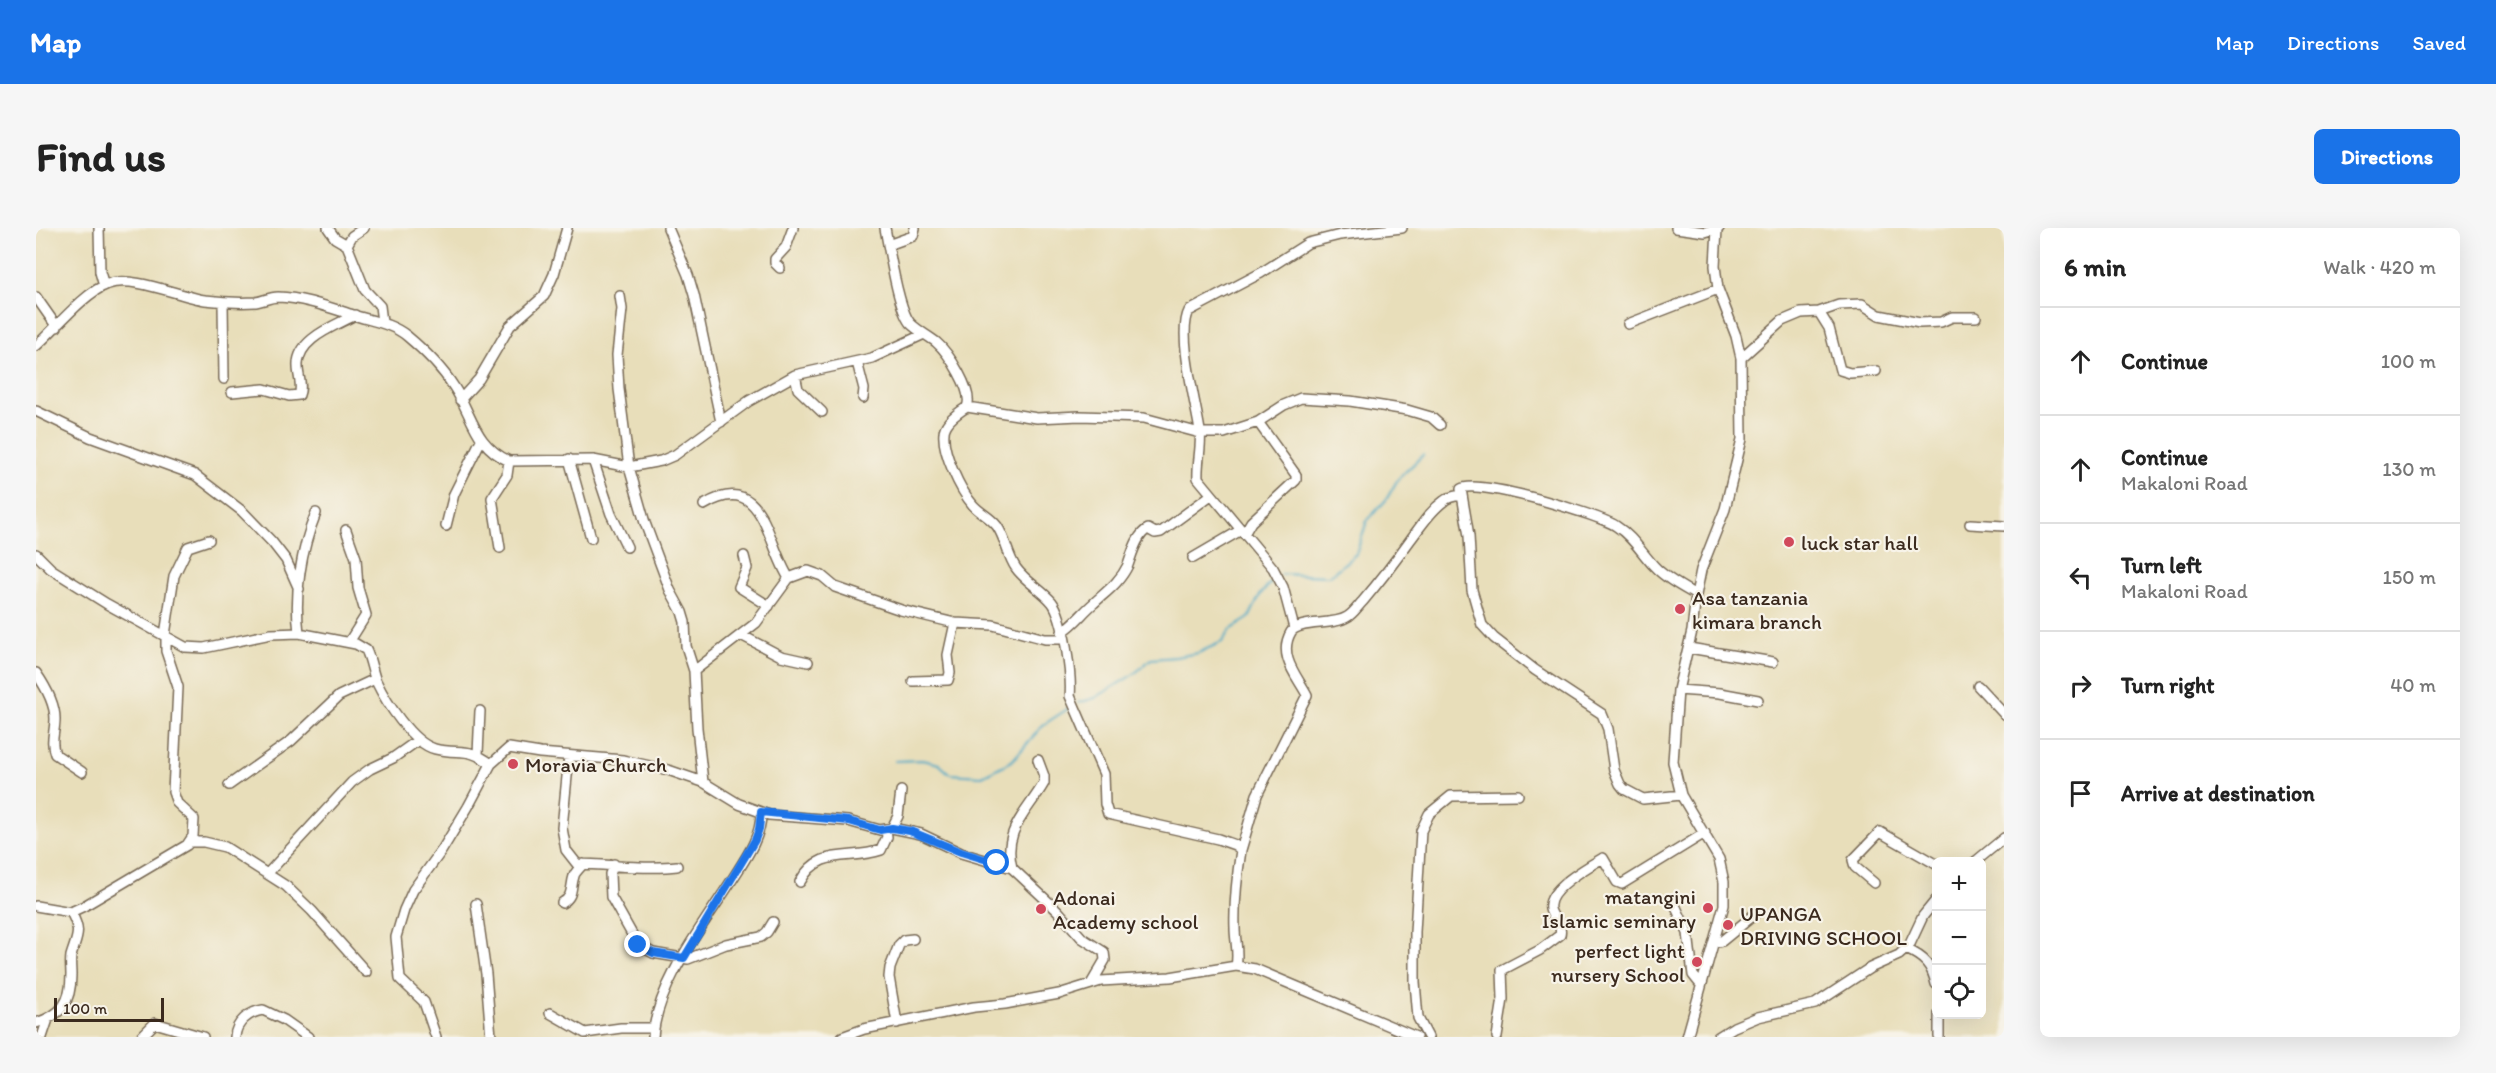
<!DOCTYPE html>
<meta charset="utf-8">
<style>
body{margin:0;font-family:Itim,sans-serif;background:#f6f6f6;color:#222}
.controls{position:absolute;right:18px;bottom:18px;display:grid;overflow:hidden;border-radius:9px;box-shadow:0 6px 24px #0002}
.controls button{width:54px;height:54px;display:grid;place-items:center;padding:0;border:0;border-bottom:2px solid #e0e0e0;background:#fff;color:#222;font:30px sans-serif}
.scale{position:absolute;left:18px;bottom:15px;width:110px;box-sizing:border-box;padding-left:6px;border:3px solid #3b2a1e;border-top:0;font-size:16px;line-height:21px;white-space:nowrap;color:#3b2a1e;-webkit-text-stroke:4px #f7f3e8;paint-order:stroke}
.stop{position:absolute;width:18px;height:18px;margin:-14px;border:4px solid #1a73e8;border-radius:50%;background:#fff}
.stop.end{background:#1a73e8;border-color:#fff;box-shadow:0 2px 6px #0008}
.list{margin:0;padding:0;list-style:none}
h2{display:flex;justify-content:space-between;align-items:center;height:78px;margin:0;padding:0 24px;font-size:26px}
h2 small{font-size:20px;font-weight:400;color:#767676}
.list li{display:grid;grid-template-columns:39px 1fr auto;gap:18px;align-items:center;box-sizing:border-box;height:108px;padding:0 24px;border-top:2px solid #e0e0e0}
.list b{display:block;font-size:22px;white-space:nowrap}
.list p{margin:0;font-size:20px;white-space:nowrap;color:#767676}
.list em{font-size:20px;font-style:normal;color:#767676}
.icon{flex:none;width:33px;height:33px;fill:none;stroke:currentColor;stroke-width:2;stroke-linecap:round;stroke-linejoin:round}
.map{position:relative;flex:none;width:1968px;height:809px;overflow:hidden;border-radius:9px}
header{display:flex;align-items:center;gap:36px;box-sizing:border-box;height:84px;padding:0 30px;background:#1a73e8;color:#fff}
header strong{font-size:28px}
nav{display:flex;gap:33px;margin-inline-start:auto;font-size:21px}
.intro{display:flex;align-items:center;justify-content:space-between;box-sizing:border-box;height:144px;padding:0 36px}
h1{margin:0;font-size:42px}
.button{padding:15px 27px;border-radius:9px;background:#1a73e8;color:#fff;font-size:21px;font-weight:700}
main{display:flex;gap:36px;padding:0 36px}
aside{flex:1;background:#fff;border-radius:9px;box-shadow:0 6px 24px #0002}
.map>svg:first-child{display:block}
.lines{fill:none;stroke-linecap:round;stroke-linejoin:round}
.stream{stroke:#48a8c7;stroke-width:2}
.minor-casing{stroke:#786955;stroke-width:12}
.minor{stroke:#fff;stroke-width:9}
.route{stroke:#1a73e8;stroke-width:8}
.poi-dot{fill:#d1495b;stroke:#f7f3e8;stroke-width:2}
.labels{text-anchor:middle;dominant-baseline:central;stroke-width:4.5;stroke-linejoin:round;paint-order:stroke}
.poi-label{font-size:21px;fill:#3b2a1e;stroke:#f7f3e8;text-anchor:start}
</style>
<header>
<strong>Map</strong>
<nav><a>Map</a><a>Directions</a><a>Saved</a></nav>
</header>
<div class="intro"><h1>Find us</h1><a class="button">Directions</a></div>
<main>
<div class="map">
<svg width="1968" height="809" viewBox="0 0 1968 809">
<rect width="100%" height="100%" fill="#f7f3e8"/>
<filter id="ink" filterUnits="userSpaceOnUse"><feTurbulence type="fractalNoise" baseFrequency=".0167" numOctaves="2"/><feDisplacementMap in="SourceGraphic" scale="12" xChannelSelector="R" yChannelSelector="G"/><feConvolveMatrix kernelMatrix="1 2 1 2 8 2 1 2 1" color-interpolation-filters="sRGB"/></filter>
<filter id="wash" filterUnits="userSpaceOnUse"><feTurbulence type="fractalNoise" baseFrequency=".008" numOctaves="4" result="noise"/><feDisplacementMap in="SourceGraphic" scale="24" xChannelSelector="R" yChannelSelector="G"/><feGaussianBlur stdDeviation="1.35" result="paint"/><feColorMatrix in="noise" values="0 0 0 0 0 0 0 0 0 0 0 0 0 0 0 0 0 1.4 0 .05"/><feComposite in="paint" operator="in"/></filter>
<g filter="url(#wash)">
<rect width="100%" height="100%" fill="#e8deba"/>
<g class="lines">
<path class="stream" d="M1244 346 1293 348 1320 326 1331 293 1350 272 1362 251 1387 227
M1042 475 1059 470 1098 446 1115 431 1140 429 1162 425 1186 414 1194 402 1213 390 1224 367 1239 350
M859 533 886 532 903 536 914 546 946 548 976 533 1007 497 1033 480"/>
</g>
</g>
<g filter="url(#ink)">
<g class="lines">
<g class="minor-casing">
<path id="minor" d="M63 0 64 44 68 58
M292 0 299 10 311 17 329 62 344 78 346 94
M632 0 652 47 658 67 685 194
M849 0C853 20 862 81 874 95 882 103 891 107 900 114 912 124 938 164 931 179
M1640 0 1669 4 1683 0
M311 17 316 8 328 0
M852 17 877 8 879 0
M744 40 739 35V31L750 19 757 0
M584 68 586 81 581 127 583 161 593 239 609 295 634 362 646 384 649 394 650 418 658 443 661 500 667 554
M0 69 21 99
M187 74 188 151
M1783 84 1793 100 1804 142 1814 145 1840 143
M1592 96 1682 61
M0 118C19 101 49 64 72 56 97 47 142 68 169 72 185 74 203 75 220 74 227 73 234 69 242 69 268 70 292 79 317 87 336 93 355 95 371 108 389 123 406 140 418 159 437 188 438 217 473 233L557 232 593 239 625 233 639 227 713 173 759 147 836 130 886 107
M1705 130 1746 93 1765 85 1783 84 1803 77 1826 76 1843 87 1884 95 1905 94 1916 89H1940
M821 134 828 161 827 170
M759 147 762 161 786 184
M196 164 228 161 253 168 263 167C267 158 262 148 262 139 260 111 299 98 319 87
M424 172 443 151 474 98 508 68 518 46 531 0
M0 183 54 209 159 247 206 283 236 314 250 332 263 361
M533 231 555 310
M557 232 575 286 591 319
M668 277C728 241 730 315 753 350
M1934 296 1968 298
M410 298 418 266 445 212
M310 302 320 330 322 360 330 387 313 414
M1208 306 1215 294 1260 252V247L1222 194
M464 320 456 270 471 247 473 233
M0 326 15 341 71 376 149 419 168 420 235 406 263 405 320 416 330 422C335 432 336 443 340 453 350 474 376 515 399 521 424 527 432 518 455 536L432 579 406 622 377 662 368 682 360 709 364 751 388 774 400 809
M708 328 711 340 703 359 733 378
M1157 330 1205 302
M1258 400 1247 359 1237 340 1162 250C1161 234 1166 218 1164 203 1160 176 1141 105 1153 83L1225 45 1272 15 1304 7 1366 0
M1026 404C1039 396 1046 385 1058 375 1071 363 1084 354 1092 337 1096 326 1101 306 1112 301L1119 305 1125 304 1175 267
M263 405C258 365 265 322 280 285
M129 407 138 348 152 319 173 312
M705 407 745 428 772 434
M1653 420 1737 434
M658 443 720 395 753 350 772 343 786 348 799 359 865 382 919 395 957 397 1009 411H1028
M0 445C9 458 19 476 19 491 19 504 14 513 19 526L46 544
M877 453 912 452 914 445 912 427 919 395
M1942 458 1968 486
M1642 462 1684 465 1722 472
M442 526 444 483
M533 528 526 600 530 622 541 636C574 636 607 642 641 638
M455 536 473 520 504 525 587 532 632 542 667 554 703 576 733 587 812 593 844 602 856 600 885 606 925 625 976 640 1022 683 1046 710 1068 724 1069 732 1055 756
M193 557 255 513 303 468 339 451
M1645 567 1607 571 1588 561 1584 556 1578 542 1572 501 1566 486 1499 442 1458 410 1446 397 1436 362 1433 308 1425 261C1441 250 1561 286 1580 298 1596 308 1605 324 1618 338 1629 350 1646 359 1660 367
M856 600 862 588 865 563
M154 614H168L189 619 250 658 276 683 330 744
M1205 622 1221 567 1271 467C1262 449 1241 428 1255 404 1262 392 1297 398 1311 389 1317 386 1322 378 1327 373 1344 353 1360 332 1375 311 1385 298 1394 283 1408 273 1412 269 1419 268 1425 267
M1939 634 1968 610
M578 636 574 646 575 669 602 717 617 725 652 731 690 716 725 709 731 704 737 694
M976 640C966 602 991 585 1008 555V548L1002 532
M232 645 316 554 334 541 357 530 381 513
M764 654C783 618 814 633 845 622L851 609 850 601
M1838 655 1819 639 1817 632 1844 604 1900 636
M1637 673 1652 705 1657 747 1665 757
M526 675C538 668 534 660 538 648 539 644 544 640 547 636
M440 676 450 746 455 809
M0 678 35 684C46 705 41 708 35 728 34 734 35 741 35 747 35 774 26 787 0 795
M35 684 48 678 151 617 157 608 158 591 141 575 137 564 142 459 130 423V410
M1678 715 1686 713 1719 686
M1870 721C1888 729 1896 737 1900 756
M1200 738C1203 725 1199 713 1199 700 1198 674 1201 648 1205 622L1199 617 1182 611 1072 586 1069 576 1068 546 1034 468C1036 450 1028 389 1016 374 1005 361 990 354 980 340 971 327 970 311 961 298 954 289 944 285 937 277 924 262 906 224 908 205 908 194 923 184 931 179L1001 190 1044 188 1108 190 1164 205H1188L1222 194 1248 177 1265 170 1314 173 1371 182 1395 189 1404 197
M514 785 549 805 585 800H617
M1903 786V809
M861 795 853 749 854 740 863 717 868 712 877 711
M6 809 12 791
M105 809 119 795 167 809
M199 809C200 794 213 784 227 782L248 792 272 809
M617 809C621 756 666 699 694 655 707 634 726 610 725 584
M806 809 828 801 938 779 969 776 1023 766 1065 753 1134 749 1200 738 1219 741 1380 809
M1392 809 1382 790 1379 754V704L1385 603 1393 586 1415 568 1482 567
M1461 809 1467 771 1466 742 1504 722 1524 707C1527 696 1516 691 1514 681 1510 662 1553 638 1567 630L1581 654 1586 656 1669 605
M1651 809 1688 677V654L1683 631 1645 567 1637 534 1642 462 1656 403 1660 367 1665 342 1689 281 1706 211 1705 130 1700 108 1682 61 1679 38 1681 1
M1682 809 1698 799 1722 789 1779 776 1834 740 1863 727 1873 718 1887 688 1900 672"/>
</g>
<use href="#minor" class="minor"/>
</g>
</g>
<g class="lines" filter="url(#ink)">
<path class="route" d="M602 717 617 725 648 730 719 612 723 601 725 584 813 593 844 602 856 600 874 603 925 624 961 635"/>
</g>
<g class="poi-dot">
<circle cx="1753" cy="314" r="6"/>
<circle cx="1644" cy="381" r="6"/>
<circle cx="477" cy="536" r="6"/>
<circle cx="1672" cy="680" r="6"/>
<circle cx="1005" cy="681" r="6"/>
<circle cx="1692" cy="697" r="6"/>
<circle cx="1661" cy="734" r="6"/>
</g>
<g class="labels">
<g class="poi-label">
<text x="1765" y="314">luck star hall</text>
<text x="1656" y="369">Asa tanzania<tspan x="1656" dy="24">kimara branch</tspan></text>
<text x="489" y="536">Moravia Church</text>
<text x="1660" y="668" text-anchor="end">matangini<tspan x="1660" dy="24">Islamic seminary</tspan></text>
<text x="1017" y="669">Adonai<tspan x="1017" dy="24">Academy school</tspan></text>
<text x="1704" y="685">UPANGA<tspan x="1704" dy="24">DRIVING SCHOOL</tspan></text>
<text x="1649" y="722" text-anchor="end">perfect light<tspan x="1649" dy="24">nursery School</tspan></text>
</g>
</g>
</svg>
<div class="controls">
<button>+</button>
<button>−</button>
<button><svg class="icon" aria-label="locate" viewBox="0 0 24 24"><circle cx="12" cy="12" r="6"/><path d="M12 2v4M12 18v4M2 12h4M18 12h4"/></svg></button>
</div>
<div class="scale">100 m</div>
<div class="stop" style="left:961px;top:635px"></div>
<div class="stop end" style="left:602px;top:717px"></div>
</div>
<aside>
<h2>6 min<small>Walk · 420 m</small></h2>
<ul class="list">
<li><svg class="icon" aria-label="ahead" viewBox="0 0 24 24"><path d="M12 20V5M6 11l6-6 6 6"/></svg><div><b>Continue</b></div><em>100 m</em></li>
<li><svg class="icon" aria-label="ahead" viewBox="0 0 24 24"><path d="M12 20V5M6 11l6-6 6 6"/></svg><div><b>Continue</b><p>Makaloni Road</p></div><em>130 m</em></li>
<li><svg class="icon" aria-label="left" viewBox="0 0 24 24"><path d="M17 20v-9H6M10 6l-5 5 5 5"/></svg><div><b>Turn left</b><p>Makaloni Road</p></div><em>150 m</em></li>
<li><svg class="icon" aria-label="right" viewBox="0 0 24 24"><path d="M7 20v-9h11M14 6l5 5-5 5"/></svg><div><b>Turn right</b></div><em>40 m</em></li>
<li><svg class="icon" aria-label="arrive" viewBox="0 0 24 24"><path d="M6 21V4h12l-3 4 3 4H6"/></svg><div><b>Arrive at destination</b></div></li>
</ul>
</aside>
</main>
